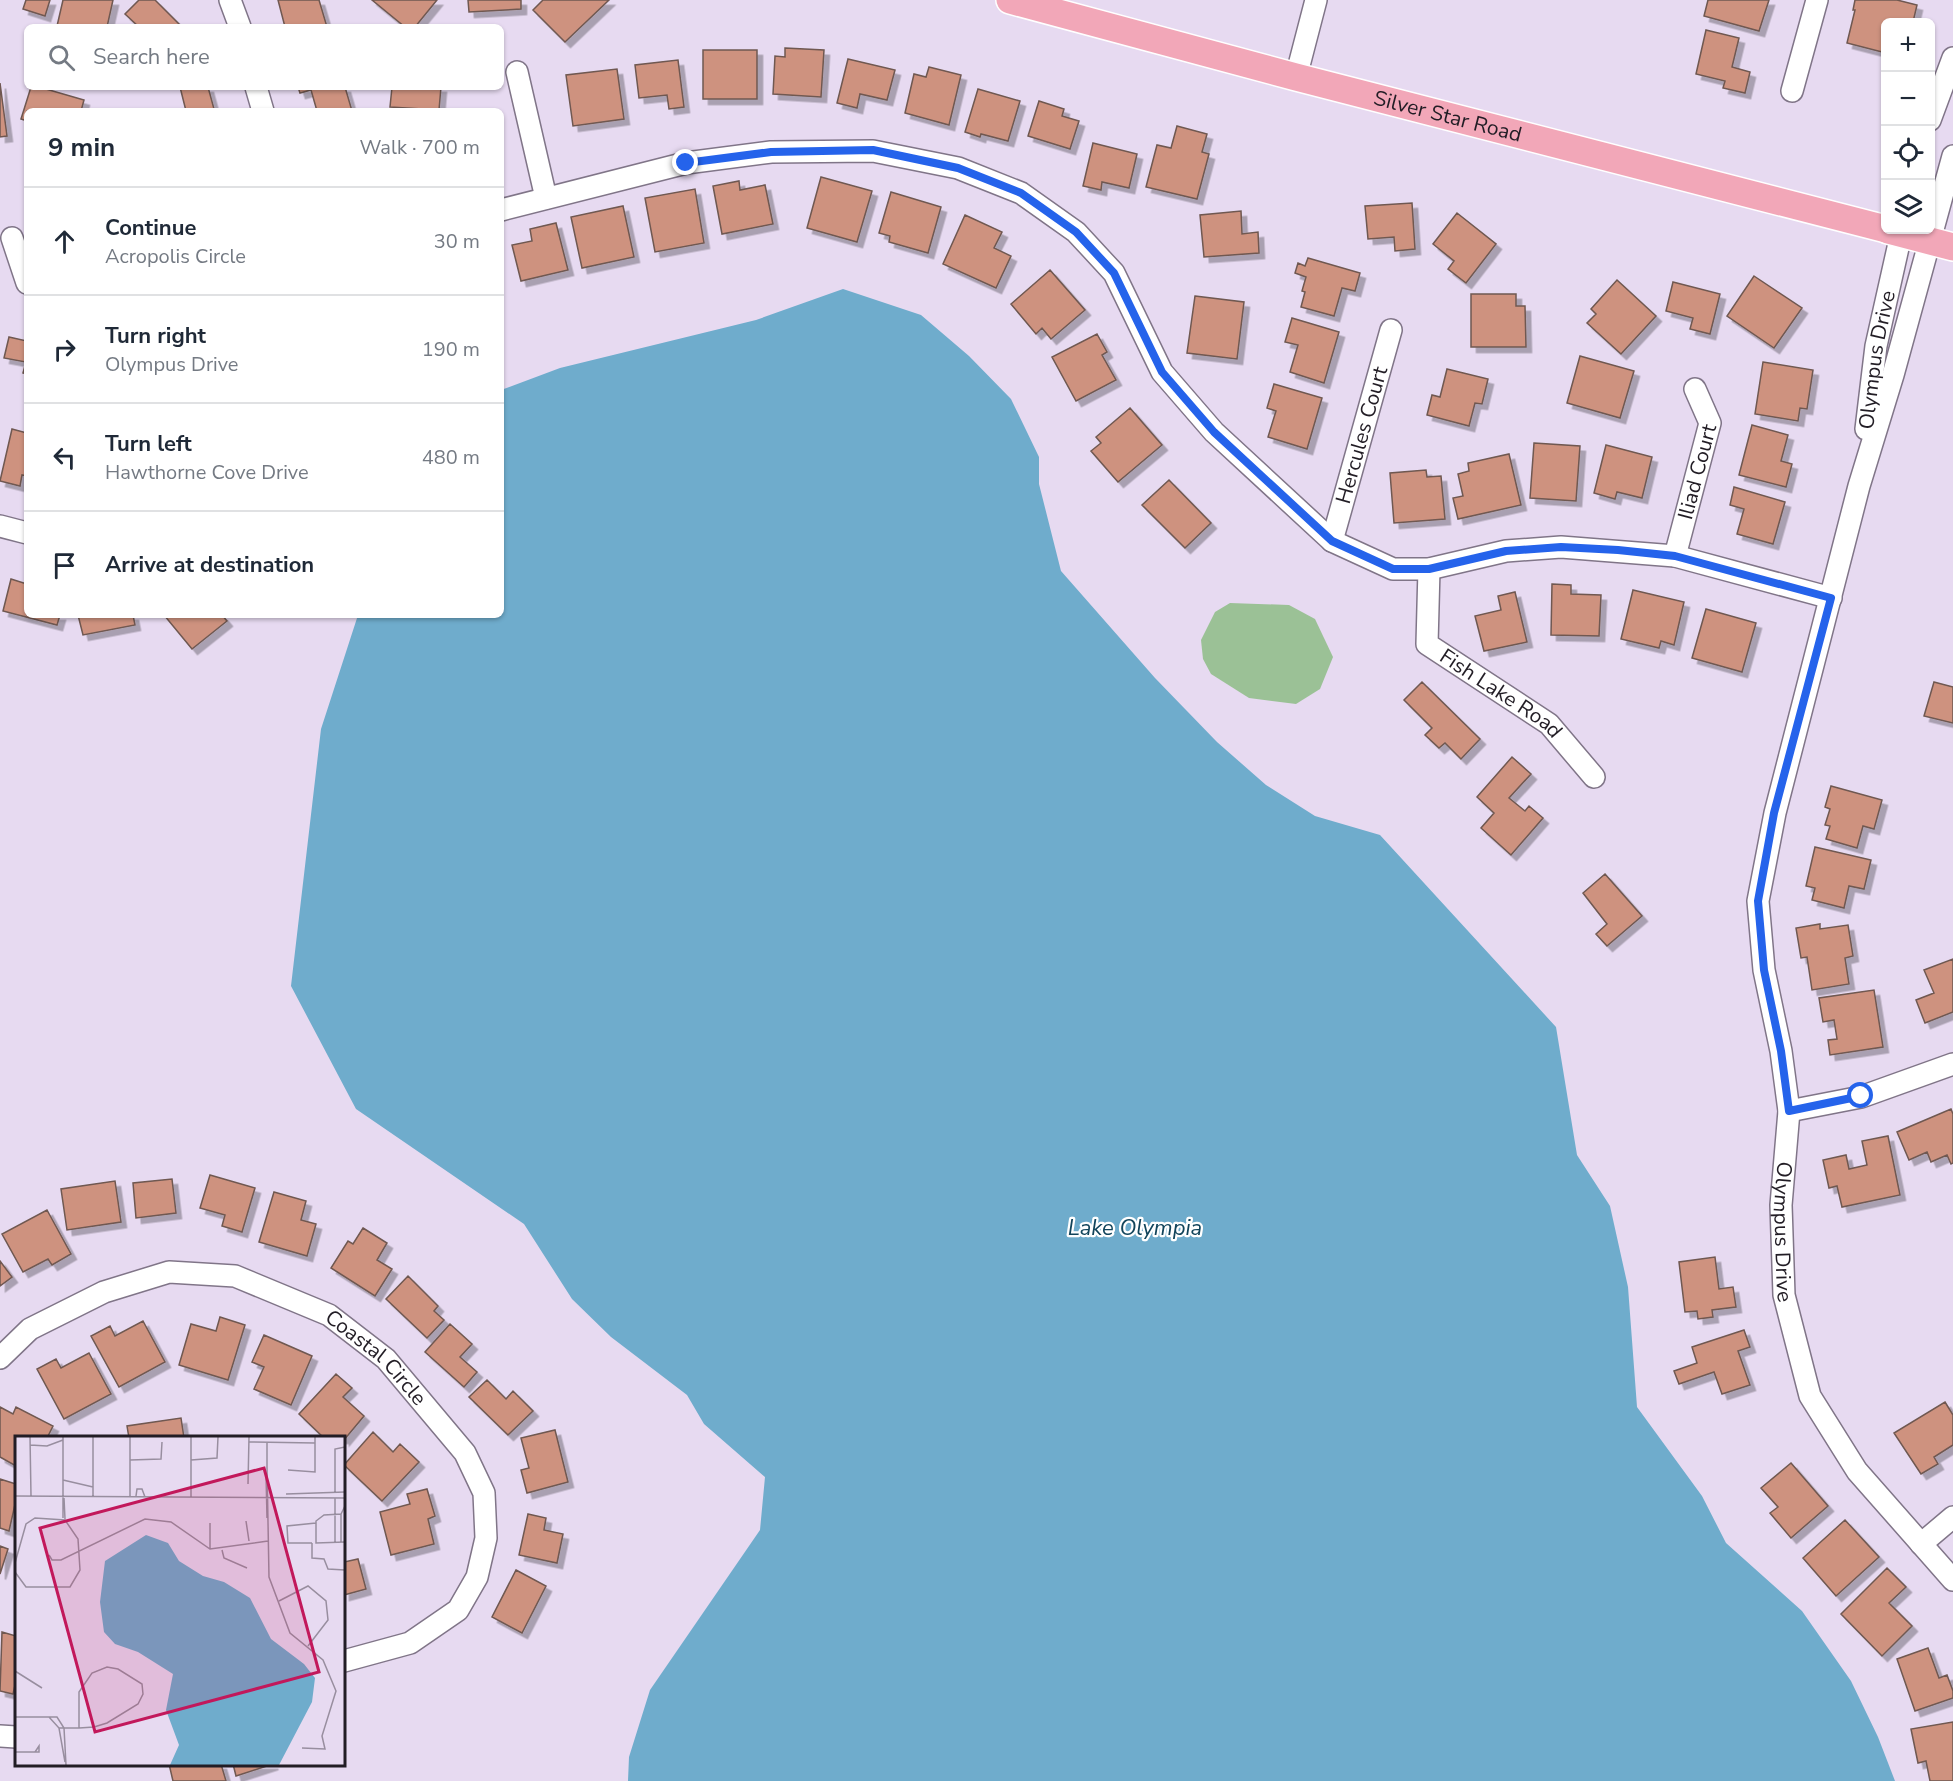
<!DOCTYPE html>
<meta charset="utf-8">
<style>
body{margin:0;font-family:"Nunito Sans",sans-serif;background:#f2f2f3;color:#1f2937}
.controls{position:absolute;right:18px;top:18px;display:grid;overflow:hidden;border-radius:9px;box-shadow:0 2px 4px #0004}
.controls button{width:54px;height:54px;display:grid;place-items:center;padding:0;border:0;border-bottom:2px solid #e0e1e3;background:#fff;color:#1f2937;font:30px sans-serif}
.stop{position:absolute;width:18px;height:18px;margin:-14px;border:4px solid #2563eb;border-radius:50%;background:#fff}
.stop.end{background:#2563eb;border-color:#fff;box-shadow:0 2px 6px #0008}
.list{margin:0;padding:0;list-style:none}
h2{display:flex;justify-content:space-between;align-items:center;height:78px;margin:0;padding:0 24px;font-size:26px}
h2 small{font-size:20px;font-weight:400;color:#747a83}
.list li{display:grid;grid-template-columns:39px 1fr auto;gap:18px;align-items:center;box-sizing:border-box;height:108px;padding:0 24px;border-top:2px solid #e0e1e3}
.list b{display:block;font-size:22px;white-space:nowrap}
.list p{margin:0;font-size:20px;white-space:nowrap;color:#747a83}
.list em{font-size:20px;font-style:normal;color:#747a83}
.icon{flex:none;width:33px;height:33px;fill:none;stroke:currentColor;stroke-width:2;stroke-linecap:round;stroke-linejoin:round}
.map{position:relative;flex:none;width:1953px;height:1781px;overflow:hidden}
.search{position:absolute;background:#fff;box-shadow:0 2px 4px #0004;left:24px;top:24px;width:480px;height:66px;display:flex;align-items:center;gap:15px;box-sizing:border-box;padding:0 21px;border-radius:9px;color:#747a83;font-size:22px}
.panel{position:absolute;background:#fff;box-shadow:0 2px 4px #0004;left:24px;top:108px;width:480px;height:510px;border-radius:9px}
.map>svg:first-child{display:block}
.green{fill:#9bc196}
.water{fill:#6faccc}
.building{fill:#ce927f;stroke:#6f5851;stroke-width:1.5;filter:url(#shadow)}
.lines{fill:none;stroke-linecap:round;stroke-linejoin:round}
.minor-casing{stroke:#807588;stroke-width:24}
.major-casing{stroke:#fff;stroke-width:30}
.minor{stroke:#fff;stroke-width:21}
.major{stroke:#f2a7b8;stroke-width:27}
.route{stroke:#2563eb;stroke-width:8}
.labels{text-anchor:middle;dominant-baseline:central;stroke-width:4.5;stroke-linejoin:round;paint-order:stroke}
.street-label{font-size:21px;fill:#221d25;stroke:#fff}
.water-label{font-size:22px;font-style:italic;fill:#11445b;stroke:#fff}
.inset-road{fill:none;stroke:#988e9f;stroke-width:1.5}
.view{fill:#c2185b;fill-opacity:0.15;stroke:#c2185b;stroke-width:3}
.inset-edge{fill:none;stroke:#221d25;stroke-width:3}
</style>
<div class="map">
<svg width="1953" height="1781" viewBox="0 0 1953 1781">
<defs>
<filter id="shadow"><feDropShadow dx="5.5" dy="5.5" stdDeviation="0" flood-color="#0004"/></filter>
</defs>
<rect width="100%" height="100%" fill="#e7daf1"/>
<path class="green" d="M1230 603 1289 605 1315 619 1333 657 1320 689 1296 704 1249 698 1211 674 1203 659 1201 640 1215 612Z"/>
<path class="water" d="M843 289 921 315 969 356 1011 399 1039 457V484L1061 571 1155 678 1217 742 1266 785 1315 816 1380 835 1556 1027 1577 1155 1610 1206 1628 1287 1637 1407 1702 1496 1726 1543 1802 1611 1851 1681 1878 1737 1895 1781H628L629 1757 650 1690 760 1530 765 1477 704 1424 687 1395 611 1337 572 1299 524 1224 356 1109 291 986 321 729 358 615H501V390L560 368 756 320Z"/>
<path class="building" d="M26 0H50L45 16 23 9Z
M63 0H113L107 27 57 26Z
M139 0H155L182 27H139L125 14Z
M278 0H319L327 27H285Z
M372 0H437L415 27H405Z
M468 0H521V9L469 12Z
M543 0H609L565 42 533 10Z
M1708 0H1769L1759 31 1704 16Z
M1855 0H1897L1917 5 1913 22H1886V53L1847 43 1855 10H1853Z
M1706 30 1739 38 1732 67 1750 72 1745 93 1723 88 1725 81 1696 74Z
M785 48 824 50 821 97 773 94 775 56 785 57Z
M703 50H757V99H703Z
M848 59 895 70 887 100 860 94 857 108 837 103Z
M678 60 684 107 669 109 667 95 639 98 635 65Z
M929 67 961 75 949 125 905 113 914 74 926 77Z
M617 69 624 119 573 126 566 75Z
M0 83 7 136 0 137Z
M31 87H39L84 100 81 111H27V121L21 119Z
M180 87H208L214 109 186 111Z
M298 87H345L352 111H317L311 90 300 93Z
M392 87H441L439 110 390 107Z
M978 89 1020 101 1008 141 981 134 980 137 965 132Z
M1039 101 1064 109 1062 116 1079 121 1070 149 1028 136Z
M1177 126 1207 134 1202 152 1209 154 1197 199 1146 187 1157 145 1171 148Z
M1093 143 1137 154 1129 188 1102 182 1101 190 1083 186Z
M821 177 872 191 857 242 807 228Z
M739 181 740 190 765 185 773 224 722 234 713 186Z
M695 189 704 243 655 252 645 198Z
M891 192 941 207 928 253 889 242 890 236 879 233Z
M1412 203 1415 249 1395 251 1394 237 1368 239 1365 206Z
M623 206 634 257 582 268 571 217Z
M1241 211 1242 234 1258 232 1259 253 1204 257 1200 215Z
M1457 213 1496 244 1466 283 1448 269 1454 261 1433 244Z
M965 215 1002 232 994 248 1011 256 996 288 943 264Z
M556 223 568 270 521 281 512 245 532 241 530 229Z
M1308 258 1360 273 1355 291 1342 288 1334 316 1301 307 1305 292 1302 291 1306 277 1295 273 1298 263 1305 266Z
M1050 270 1085 310 1051 339 1042 328 1036 334 1011 304Z
M1754 276 1802 308 1774 348 1727 316Z
M1617 280 1656 316 1621 354 1587 323 1596 314 1591 309Z
M1673 282 1720 294 1710 334 1690 329 1693 318 1666 311Z
M1471 294H1516V306H1525L1526 347H1471Z
M1195 296 1244 302 1237 359 1187 353Z
M1292 318 1339 332 1324 383 1290 372 1298 345 1285 342Z
M1097 334 1107 352 1102 355 1116 380 1076 401 1052 357Z
M9 337 27 341V374L23 373 26 362 4 358Z
M1580 356 1634 371 1620 418 1567 403Z
M1763 362 1813 370 1807 409 1800 408 1798 421 1755 414Z
M1447 369 1488 379 1482 404 1475 403 1469 426 1427 415 1432 395 1440 397Z
M1274 384 1322 398 1307 449 1268 437 1276 411 1267 408Z
M1130 408 1162 445 1118 482 1091 451 1101 443 1096 437Z
M1752 425 1788 435 1781 461 1792 464 1786 487 1739 475Z
M12 429 27 433V476L22 475 20 486 0 481Z
M1534 443 1580 446 1576 501 1530 498Z
M1606 445 1652 457 1642 498 1617 492 1615 499 1594 493Z
M1509 454 1521 505 1458 519 1453 498 1463 496 1458 474 1469 471 1468 463Z
M1426 470 1427 477 1441 476 1445 519 1394 523 1390 473Z
M1169 480 1211 523 1185 548 1142 505Z
M1734 487 1785 502 1773 544 1737 534 1744 509 1730 505Z
M11 579 27 584V615H60L57 625 3 611Z
M1552 584 1571 585V594L1601 595 1599 636 1551 635Z
M1633 590 1684 602 1674 645 1661 641 1659 648 1621 639Z
M1515 592 1527 642 1484 651 1475 616 1501 610 1498 596Z
M1706 609 1756 623 1742 672 1692 658Z
M78 615H133L135 625 83 635Z
M164 615H222L227 621 192 649Z
M1422 682 1480 739 1461 759 1445 743 1439 748 1425 735 1432 728 1404 700Z
M1934 682 1953 687V723L1924 716Z
M1512 757 1531 774 1509 798 1525 811 1529 806 1543 818 1511 855 1481 828 1494 813 1477 797Z
M1831 786 1882 800 1874 829 1863 826 1857 848 1826 839 1830 826 1825 825 1830 809 1825 807Z
M1815 847 1871 860 1864 889 1849 886 1844 908 1812 900 1815 888 1806 886Z
M1605 874 1642 916 1607 946 1596 934 1607 924 1583 893Z
M1820 924V929L1848 925 1853 956 1845 958 1849 984 1812 990 1807 957 1801 958 1796 928Z
M1953 959V1012L1925 1023 1916 1000 1934 993 1924 970Z
M1874 990 1883 1047 1830 1055 1828 1040 1837 1039 1834 1020 1823 1022 1819 998Z
M1951 1109 1953 1114V1163L1951 1164 1947 1155 1931 1162 1927 1152 1909 1160 1897 1132Z
M1888 1136 1900 1195 1842 1207 1837 1186 1829 1188 1823 1160 1846 1155 1849 1169 1867 1165 1862 1141Z
M210 1175 255 1188 242 1232 222 1226 225 1215 200 1208Z
M172 1179 176 1213 136 1218 133 1183Z
M115 1181 121 1222 67 1230 61 1189Z
M274 1192 306 1201 301 1220 316 1224 307 1256 259 1242Z
M47 1210 71 1254 52 1265 48 1259 23 1272 2 1234Z
M363 1228 387 1243 377 1260 392 1269 375 1296 331 1268 348 1241 353 1244Z
M1715 1257 1719 1289 1733 1287 1736 1307 1712 1310 1713 1317 1698 1319 1697 1311 1685 1312 1679 1262Z
M0 1261 12 1277 0 1286Z
M408 1276 438 1306 434 1311 444 1320 427 1338 386 1299Z
M220 1317 245 1325 228 1380 179 1365 191 1324 216 1331Z
M143 1321 165 1362 119 1387 91 1336 110 1326 115 1336Z
M450 1324 472 1344 460 1357 477 1372 464 1387 425 1352Z
M1744 1330 1750 1347 1738 1351 1750 1385 1722 1394 1714 1372 1679 1384 1674 1371 1697 1363 1692 1347Z
M264 1335 312 1356 291 1405 254 1389 264 1367 252 1362Z
M89 1353 111 1394 64 1419 37 1369 56 1359 61 1368Z
M336 1374 352 1388 343 1397 364 1416 344 1440V1438H324L299 1414Z
M487 1380 506 1399 513 1391 533 1411 508 1435 469 1397Z
M1945 1402 1953 1415V1445L1934 1457 1938 1464 1921 1474 1894 1433Z
M0 1407 13 1414 16 1407 53 1426 47 1438H16V1466L0 1457Z
M181 1418 184 1438H129L127 1426Z
M555 1430 568 1482 527 1493 521 1470 529 1468 521 1438Z
M373 1432 393 1452 400 1444 419 1462 382 1501 344 1465Z
M1791 1463 1828 1506 1791 1538 1770 1513 1778 1507 1761 1488Z
M0 1479 16 1484V1500L9 1531 0 1528Z
M427 1489 435 1516 428 1519 434 1544 391 1555 380 1512 410 1504 407 1494Z
M528 1514 546 1518 544 1530 563 1534 557 1563 519 1555Z
M1845 1520 1879 1557 1836 1596 1803 1558Z
M0 1546 8 1549 0 1574Z
M358 1559 366 1589 344 1595V1562Z
M1887 1568 1906 1587 1889 1603 1912 1626 1882 1656 1841 1614Z
M516 1570 546 1586 522 1633 492 1617Z
M2 1632 16 1636V1681L13 1694 0 1691Z
M1928 1648 1939 1678 1947 1675 1953 1691V1698L1915 1711 1897 1659Z
M1953 1722V1781H1930L1926 1761 1918 1763 1911 1729Z
M169 1764H221L226 1781H173Z
M233 1764H273L236 1776Z"/>
<g class="lines">
<g class="minor-casing">
<g id="minor">
<path d="M230 0 240 27"/>
<path d="M517 72 546 198"/>
<path d="M1296 77 1316 0"/>
<path d="M256 87 263 111"/>
<path d="M1792 91 1817 0"/>
<path d="M1930 120 1953 58"/>
<path id="s1" d="M1953 156 1893 375 1859 486 1775 813 1758 901 1764 970 1781 1051 1789 1111 1781 1205 1784 1295 1810 1396 1857 1471 1953 1580"/>
<path d="M501 210 686 163 771 152 873 151 958 168 1021 193 1076 232 1114 273 1162 372 1214 432 1332 541 1393 569H1429L1506 551 1561 547 1675 556 1831 598"/>
<path d="M12 238 27 283"/>
<path id="s2" d="M1866 429 1876 346 1902 230"/>
<path d="M0 526 27 533"/>
<path id="s3" d="M1332 541 1391 330"/>
<path id="s4" d="M1675 556 1710 423 1695 389"/>
<path id="s5" d="M1429 569 1427 644 1549 724 1594 777"/>
<path d="M1789 1111 1861 1097 1953 1064"/>
<path id="s6" d="M0 1358 30 1329 104 1292 169 1272 235 1276 329 1315 386 1359 465 1453 484 1493 486 1538 477 1577 458 1610 410 1643 344 1661"/>
<path d="M1921 1544 1953 1517"/>
<path d="M0 1736 16 1737"/>
</g>
</g>
<g class="major-casing">
<g id="major">
<path id="s7" d="M1010 0 1296 77 1886 229"/>
<path d="M1888 230 1953 247"/>
</g>
</g>
<use href="#minor" class="minor"/>
<use href="#major" class="major"/>
</g>
<g class="lines">
<path class="route" d="M686 163 771 152 873 150 958 168 1021 193 1076 232 1114 273 1162 372 1214 432 1332 541 1393 569H1429L1506 551 1561 547 1618 550 1675 556 1831 598 1774 813 1758 901 1764 970 1781 1051 1789 1111 1861 1096"/>
</g>
<g class="labels">
<g class="street-label">
<text stroke="none"><textPath href="#s7" startOffset="453">Silver Star Road</textPath></text>
<text stroke="none"><textPath href="#s2" startOffset="70">Olympus Drive</textPath></text>
<text stroke="none"><textPath href="#s3" startOffset="110">Hercules Court</textPath></text>
<text stroke="none"><textPath href="#s4" startOffset="87">Iliad Court</textPath></text>
<text stroke="none"><textPath href="#s5" startOffset="164">Fish Lake Road</textPath></text>
<text stroke="none"><textPath href="#s1" startOffset="1104">Olympus Drive</textPath></text>
<text stroke="none"><textPath href="#s6" startOffset="424">Coastal Circle</textPath></text>
</g>
<g class="water-label">
<text x="1135" y="1228">Lake Olympia</text>
</g>
</g>
<g transform="translate(15 1436)">
<rect width="330" height="330" fill="#e7daf1"/>
<path d="M131 99 153 107 164 125 188 140 209 146 235 162 256 203 289 228 300 242 297 266 264 329H155L164 309 151 274 158 238 123 216 100 208 89 196 85 166 90 125Z" fill="#6faccc"/>
<path class="inset-road" d="M15 1 16 60M78 1V61M115 1V61M176 1V61M234 6 300 7M15 9 32 10 48 4M115 24 146 23 147 6M176 24 202 22 203 1M252 31 254 141 275 197 308 224 321 255 307 300 310 313 287 312M252 31V6M273 34 300 36V1M251 38 252 82M48 44 78 51M233 48 234 1M320 56V13L330 11M271 58 330 56M0 60 330 62M121 60 122 53H127L130 61M49 62 50 83M320 62V106M330 70 326 78 309 79 301 85V107L330 106M326 78V106M48 82V1M231 85 234 105M297 107H273L272 90 301 87M297 107V122L309 123 313 133 330 134M195 113V87M207 114 209 122 232 132M34 119 37 124H46L130 83 156 86 195 113 253 105M0 127 11 88 20 82 50 84 63 103 65 134 55 151H11L0 136M264 165 293 150 311 165 313 184 293 210M0 235 27 252M0 281H42L49 292 51 329M34 281 44 292 50 326M44 292H64L79 291 92 287 123 268 128 258 127 248 103 233 92 231 77 237 64 256V292M0 316H24V310L20 316"/>
<path class="view" d="M249 32 304 236 80 296 25 92Z"/>
<rect width="330" height="330" class="inset-edge"/>
</g>
</svg>
<div class="controls">
<button>+</button>
<button>−</button>
<button><svg class="icon" aria-label="locate" viewBox="0 0 24 24"><circle cx="12" cy="12" r="6"/><path d="M12 2v4M12 18v4M2 12h4M18 12h4"/></svg></button>
<button><svg class="icon" aria-label="layers" viewBox="0 0 24 24"><path d="M12 4l9 5-9 5-9-5zM3 14l9 5 9-5"/></svg></button>
</div>
<div class="stop" style="left:1861px;top:1096px"></div>
<div class="stop end" style="left:686px;top:163px"></div>
<div class="search"><svg class="icon" aria-label="search" viewBox="0 0 24 24"><circle cx="10" cy="10" r="6"/><path d="M15 15l6 6"/></svg>Search here</div>
<section class="panel">
<h2>9 min<small>Walk · 700 m</small></h2>
<ul class="list">
<li><svg class="icon" aria-label="ahead" viewBox="0 0 24 24"><path d="M12 20V5M6 11l6-6 6 6"/></svg><div><b>Continue</b><p>Acropolis Circle</p></div><em>30 m</em></li>
<li><svg class="icon" aria-label="right" viewBox="0 0 24 24"><path d="M7 20v-9h11M14 6l5 5-5 5"/></svg><div><b>Turn right</b><p>Olympus Drive</p></div><em>190 m</em></li>
<li><svg class="icon" aria-label="left" viewBox="0 0 24 24"><path d="M17 20v-9H6M10 6l-5 5 5 5"/></svg><div><b>Turn left</b><p>Hawthorne Cove Drive</p></div><em>480 m</em></li>
<li><svg class="icon" aria-label="arrive" viewBox="0 0 24 24"><path d="M6 21V4h12l-3 4 3 4H6"/></svg><div><b>Arrive at destination</b></div></li>
</ul>
</section>
</div>
